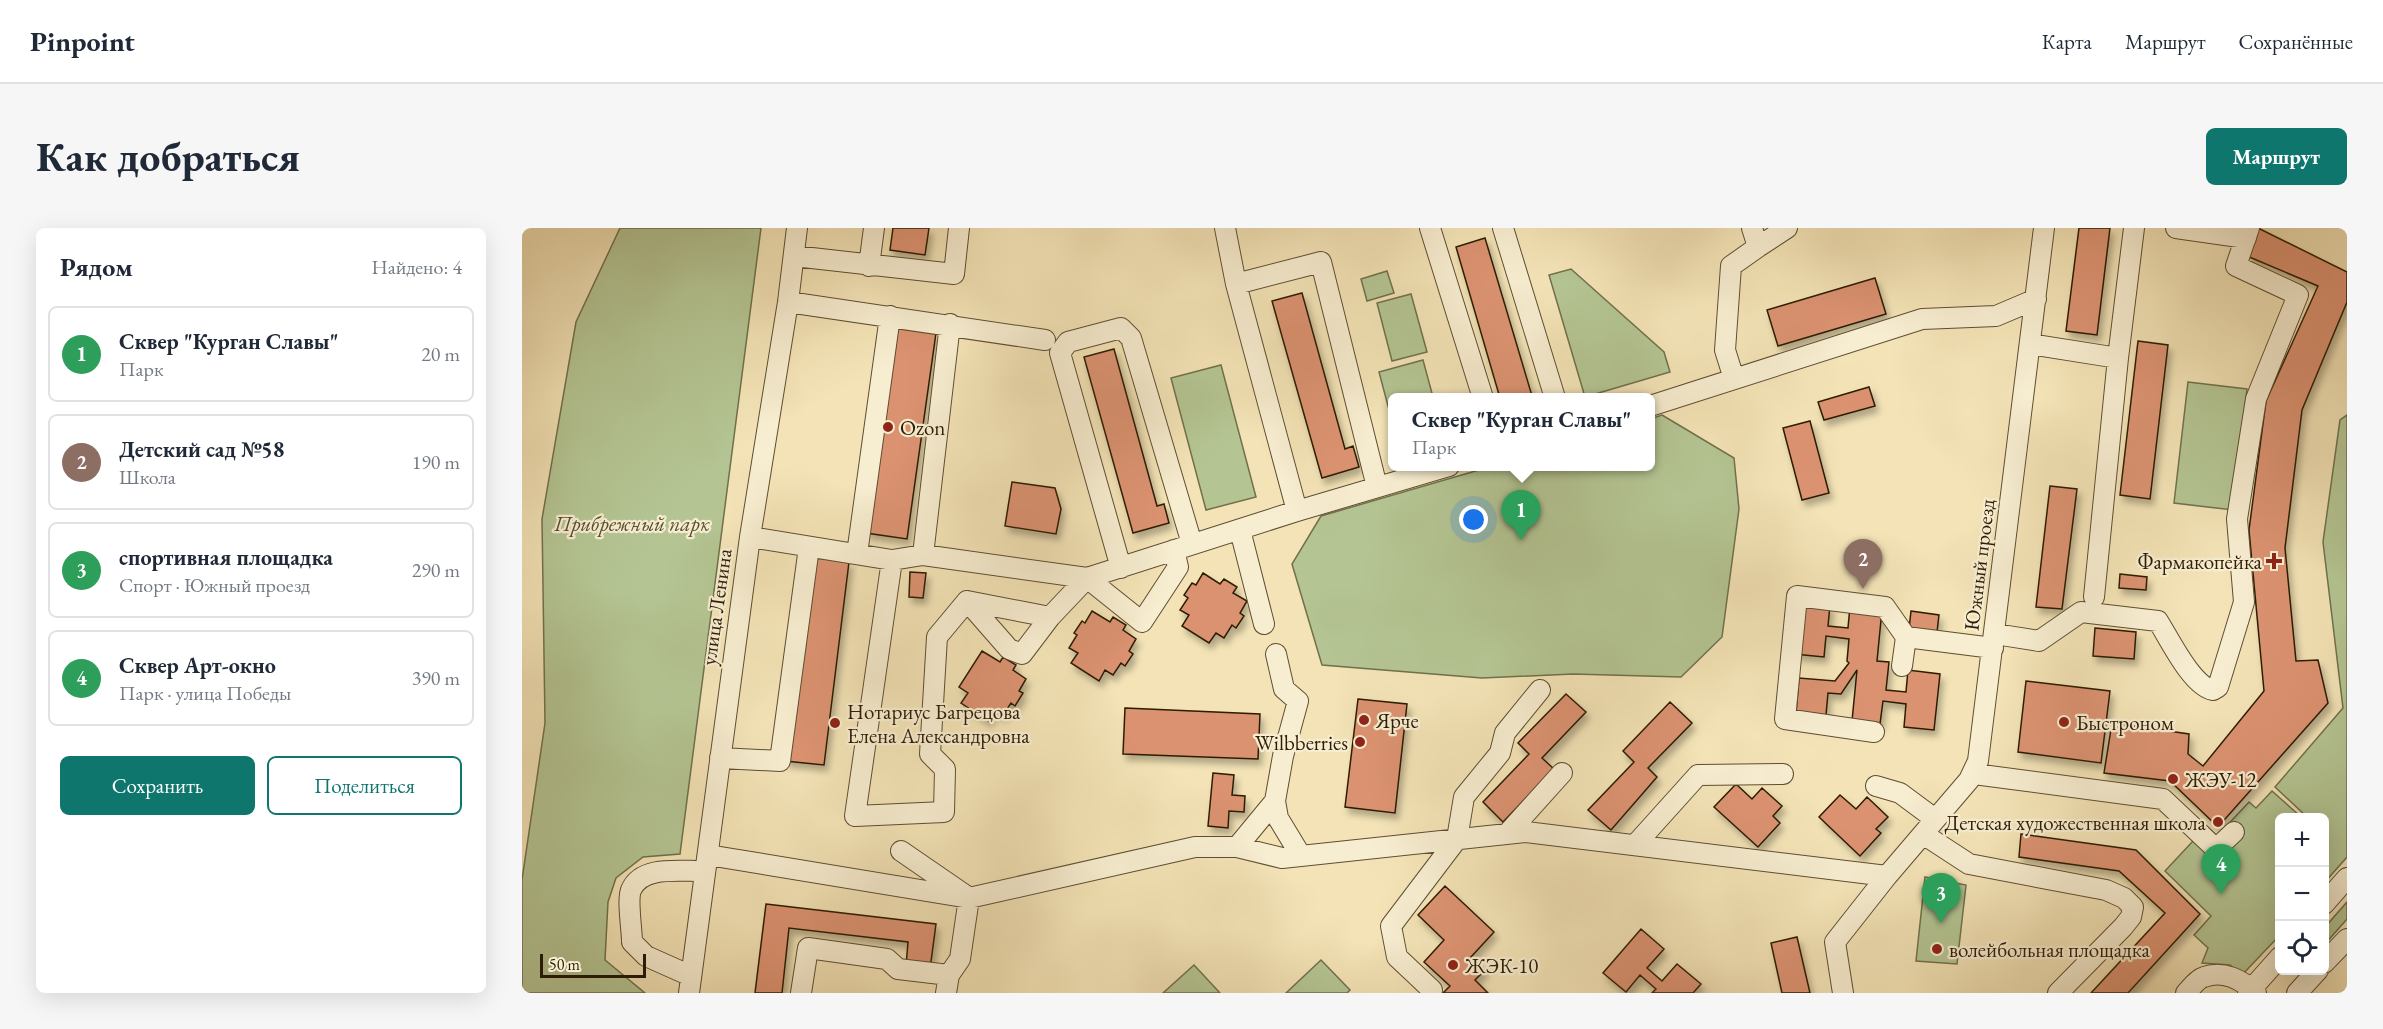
<!DOCTYPE html>
<html lang="ru">
<meta charset="utf-8">
<style>
body{margin:0;font-family:"EB Garamond",serif;background:#f6f6f7;color:#1f2937}
.controls{position:absolute;right:18px;bottom:18px;display:grid;overflow:hidden;border-radius:9px;box-shadow:0 6px 24px #0002}
.controls button{width:54px;height:54px;display:grid;place-items:center;padding:0;border:0;border-bottom:2px solid #e0e1e3;background:#fff;color:#1f2937;font:30px sans-serif}
.scale{position:absolute;left:18px;bottom:15px;width:106px;box-sizing:border-box;padding-left:6px;border:3px solid #2d1d06;border-top:0;font-size:16px;line-height:21px;white-space:nowrap;color:#2d1d06;-webkit-text-stroke:4px #f7edd0;paint-order:stroke}
.you{position:absolute;left:952px;top:292px;width:21px;height:21px;margin:-15px;border:4px solid #fff;border-radius:50%;background:#1a73e8;box-shadow:0 0 0 9px #1a73e833}
.badge{display:grid;place-items:center;width:39px;height:39px;border-radius:50%;background:#0f766e;color:#fff;font-size:20px;font-weight:700}
.pin{position:absolute;translate:-50% -50px;filter:drop-shadow(0 2px 3px #0008)}
.pin::after{content:'';position:absolute;top:32px;width:21px;height:18px;background:inherit;clip-path:polygon(0 0,100% 0,50% 100%)}
.popup{position:absolute;left:866px;top:165px;width:267px;height:78px;box-sizing:border-box;display:grid;place-content:center;border-radius:9px;background:#fff;filter:drop-shadow(0 2px 4px #0005);font-size:20px;white-space:nowrap;color:#747a83}
.popup b{font-size:22px;color:#1f2937}
.popup::after{content:'';position:absolute;left:50%;top:100%;margin-left:-12px;border:12px solid transparent;border-top-color:#fff}
.list{margin:0;padding:0;list-style:none}
h2{display:flex;justify-content:space-between;align-items:center;height:78px;margin:0;padding:0 24px;font-size:26px}
h2 small{font-size:20px;font-weight:400;color:#747a83}
.list li{display:grid;grid-template-columns:39px 1fr auto;gap:18px;align-items:center;box-sizing:border-box;height:96px;margin:0 12px 12px;padding:0 12px;border:2px solid #e0e1e3;border-radius:9px}
.list b{display:block;font-size:22px;white-space:nowrap}
.list p{margin:0;font-size:20px;white-space:nowrap;color:#747a83}
.list em{font-size:20px;font-style:normal;color:#747a83}
.actions{display:flex;gap:12px;padding:18px 24px}
.actions a{flex:1;padding:14px 0;border:2px solid #0f766e;border-radius:9px;text-align:center;font-size:21px;color:#0f766e}
.actions .main{background:#0f766e;color:#fff}
.icon{flex:none;width:33px;height:33px;fill:none;stroke:currentColor;stroke-width:2;stroke-linecap:round;stroke-linejoin:round}
.map{position:relative;flex:none;width:1825px;height:765px;overflow:hidden;border-radius:9px}
header{display:flex;align-items:center;gap:36px;box-sizing:border-box;height:84px;padding:0 30px;background:#fff;border-bottom:2px solid #e0e1e3}
header strong{font-size:28px}
nav{display:flex;gap:33px;margin-inline-start:auto;font-size:21px}
.intro{display:flex;align-items:center;justify-content:space-between;box-sizing:border-box;height:144px;padding:0 36px}
h1{margin:0;font-size:42px}
.button{padding:15px 27px;border-radius:9px;background:#0f766e;color:#fff;font-size:21px;font-weight:700}
main{display:flex;gap:36px;padding:0 36px}
aside{flex:1;background:#fff;border-radius:9px;box-shadow:0 6px 24px #0002}
.map>svg:first-child{display:block}
.green{fill:#b4c593;stroke:#70714c;stroke-width:1.5}
.building{fill:#db9271;stroke:#2d1d06;stroke-width:1.5;filter:url(#shadow)}
.lines{fill:none;stroke-linecap:round;stroke-linejoin:round}
.minor-casing{stroke:#5e4e32;stroke-width:22}
.minor{stroke:#f7edd0;stroke-width:20}
.poi-dot{fill:#8f2418;stroke:#f7edd0;stroke-width:2}
.labels{text-anchor:middle;dominant-baseline:central;stroke-width:4.5;stroke-linejoin:round;paint-order:stroke}
.poi-label{font-size:21px;fill:#2d1d06;stroke:#f7edd0;text-anchor:start}
.park-label{font-size:21px;font-style:italic;fill:#564f30;stroke:#f7edd0}
.street-label{font-size:21px;fill:#2d1d06;stroke:#f7edd0}
</style>
<header>
<strong>Pinpoint</strong>
<nav><a>Карта</a><a>Маршрут</a><a>Сохранённые</a></nav>
</header>
<div class="intro"><h1>Как добраться</h1><a class="button">Маршрут</a></div>
<main>
<aside>
<h2>Рядом<small>Найдено: 4</small></h2>
<ul class="list">
<li><span class="badge" style="background:#2e9e5b">1</span><div><b>Сквер &quot;Курган Славы&quot;</b><p>Парк</p></div><em>20 m</em></li>
<li><span class="badge" style="background:#8d6e63">2</span><div><b>Детский сад №58</b><p>Школа</p></div><em>190 m</em></li>
<li><span class="badge" style="background:#2e9e5b">3</span><div><b>спортивная площадка</b><p>Спорт · Южный проезд</p></div><em>290 m</em></li>
<li><span class="badge" style="background:#2e9e5b">4</span><div><b>Сквер Арт-окно</b><p>Парк · улица Победы</p></div><em>390 m</em></li>
</ul>
<div class="actions"><a class="main">Сохранить</a><a>Поделиться</a></div>
</aside>
<div class="map">
<svg width="1825" height="765" viewBox="0 0 1825 765">
<defs>
<filter id="shadow"><feDropShadow dx="3.5" dy="6" stdDeviation="3" flood-color="#0004"/></filter>
</defs>
<rect width="100%" height="100%" fill="#f3e3b6"/>
<filter id="stains"><feTurbulence type="fractalNoise" baseFrequency=".00333" numOctaves="4"/><feColorMatrix values="0 0 0 0 .2 0 0 0 0 .09 0 0 0 0 .02 0 0 0 .5 -.17"/></filter>
<radialGradient id="worn" r=".72"><stop offset=".6" stop-color="#630" stop-opacity="0"/><stop offset="1" stop-color="#630" stop-opacity=".3"/></radialGradient>
<path class="green" d="M98 0H239L158 626 121 629 94 650 86 674 83 732 123 765H0V652L23 495 20 291 54 94Z
M1049 41 1142 124 1148 144 1063 169 1027 47Z
M865 43 872 65 845 73 839 51Z
M889 66 905 124 870 133 855 75Z
M901 132 911 169 870 170V193L857 144Z
M699 137 734 269 684 282 649 150Z
M1666 154 1725 161 1711 282 1652 275Z
M1140 187 1212 230 1217 281 1200 409 1159 449 1051 446 960 450 800 437 770 336 799 288 967 239 1128 238V191Z
M1825 187V629L1803 654 1802 590 1785 589 1753 559 1821 480 1801 314 1818 192Z
M1750 563 1779 589 1758 590 1757 708 1720 747 1708 737 1680 735 1686 720 1672 707 1689 688 1643 643 1685 598 1695 608 1727 574 1734 580Z
M1403 649 1444 657 1435 736 1394 733Z
M1825 674V691L1803 716V699Z
M799 732 828 762 825 765H764Z
M672 737 698 765H641Z"/>
<path class="building" d="M371 0H407L403 27 368 22Z
M1557 0H1588L1575 107 1544 103Z
M1736 0 1825 44V74L1780 182 1763 320 1774 433 1796 432 1806 475 1696 599 1648 553 1582 545 1590 495 1667 506 1666 526 1681 538 1742 463 1727 302 1744 173 1796 58 1725 28Z
M963 10 1010 168 1015 167 1016 170H978L934 19Z
M1353 50 1364 86 1256 118 1245 82Z
M780 65 823 221 831 218 837 239 800 250 750 73Z
M372 100 414 105 385 311 344 305Z
M1616 113 1646 117 1628 271 1598 267Z
M592 121 635 278 642 276 647 295 611 305 562 129Z
M1347 159 1353 178 1302 192 1296 174Z
M1288 193 1307 265 1280 272 1261 200Z
M490 254 533 260 539 281 534 306 483 298Z
M1528 258 1555 261 1540 381 1514 379Z
M288 329 327 334 302 537 263 533Z
M388 344 404 345 401 370 387 369Z
M681 345 698 356 702 351 715 359 711 365 725 373 718 385 722 388 714 400 710 397 702 410 694 405 687 415 660 398 667 387 658 382 666 370 662 367 670 355 674 357Z
M1598 346 1625 349 1624 362 1597 360Z
M1277 374 1308 377 1306 398 1326 400 1328 378 1360 382 1355 433 1367 434 1364 462 1384 464 1386 442 1418 446 1412 502 1382 499 1384 476 1361 473 1358 496 1330 493 1335 442 1319 466 1306 465 1304 487 1274 485 1277 450 1313 453 1327 435 1325 433 1327 411 1304 408 1302 429 1272 426Z
M570 383 588 394 591 389 604 397 601 402 614 411 607 423 611 426 603 438 599 435 591 447 583 442 577 453 549 435 556 425 547 420 555 407 552 405 560 393 563 395Z
M1389 383 1417 387 1415 404 1387 401Z
M1573 400 1614 404 1612 431 1571 428Z
M460 423 478 434 481 429 494 437 491 442 504 451 497 463 501 465 493 478 489 475 481 487 473 482 466 493 439 475 446 465 437 459Z
M1504 453 1588 463 1579 535 1496 524Z
M1044 466 1064 484 1020 530 1032 541 981 594 961 574 1007 526 996 515Z
M836 471 885 476 873 585 823 579Z
M1148 474 1170 495 1126 540 1135 549 1089 602 1066 582 1112 534 1101 523Z
M603 480 738 486 736 531 601 526Z
M691 545 712 547 710 567 723 568 722 584 707 583 706 600 686 598Z
M1214 556 1230 571 1240 560 1260 578 1251 588 1258 595 1236 619 1192 579Z
M1318 567 1334 581 1345 569 1366 589 1354 601 1359 605 1338 628 1297 589Z
M1499 606 1614 622 1678 686 1606 765H1569L1643 685 1597 643 1497 629Z
M923 658 972 704 949 729 963 742 953 752 966 765H921L928 758 902 734 922 712 896 687Z
M244 676 414 696 408 741 384 738 386 714 267 700 260 765H233Z
M1119 701 1142 721 1125 740 1140 753 1155 736 1179 756 1171 765H1130L1134 761 1118 747 1104 764 1081 745Z
M1275 709 1288 765H1260L1249 715Z"/>
<g class="lines">
<g class="minor-casing">
<path id="minor" d="M703 0 714 56
M908 0 961 170
M981 0 1033 170
M1230 0 1236 19 1265 0
M1654 0 1724 10
M272 28 432 46 437 0
M347 38 352 0
M266 74 523 112
M1508 116 1596 130 1572 369
M1596 130 1612 0
M1212 151 1203 122 1209 38 1236 19
M1128 178 1400 91 1474 88 1514 71
M775 283 714 56 799 34 855 259
M718 302 742 396
M228 309 370 332 401 327 565 350 775 283 927 238
M335 326 368 88
M401 327 428 96
M370 332 333 588 422 584 423 541 408 526 415 409 445 373 528 389 565 350 620 394 656 339 652 322
M599 340 538 125 546 114 599 100 609 110 670 316
M445 373 487 421 500 426 528 389
M1473 406 1517 413 1559 384 1636 393C1648 412 1670 458 1691 462L1696 459 1722 374 1715 291 1734 171 1776 67 1714 38 1727 0
M1380 438 1384 409
M1352 504 1263 491 1275 368 1363 379 1384 409 1471 420
M198 530 258 533 287 319
M1452 546 1641 571 1694 621 1712 604
M1354 558 1378 565 1413 591
M753 573 756 590 779 628
M986 605 1040 545
M1401 606 1447 636 1584 662 1602 670 1611 679 1609 689 1601 699 1536 765
M1113 617 1176 547 1261 546
M715 619 753 573 761 528 776 473 762 461 754 426
M379 623 443 667
M186 627 447 670 673 619H715L760 630 1004 604 1365 648
M1802 676 1825 650
M1802 735 1825 711
M169 748 124 728 110 714C110 702 105 672 109 662 120 636 161 644 183 643
M910 762 875 729 869 698 935 611 942 569 978 525 983 505 1018 462
M167 765 228 309 266 74 275 0
M279 765 286 720 365 731 376 741 427 747
M424 765 427 747 438 731 447 670
M1321 765 1313 714 1365 648 1447 552 1456 533 1522 0
M1664 765C1669 760 1675 751 1682 749 1701 742 1720 752 1734 765
M1726 765 1758 729
M1775 765 1796 742"/>
</g>
<use href="#minor" class="minor"/>
</g>
<g class="poi-dot">
<circle cx="366" cy="199" r="6"/>
<path d="M1749 324h6v6h6v6h-6v6h-6v-6h-6v-6h6z"/>
<circle cx="842" cy="492" r="6"/>
<circle cx="1542" cy="494" r="6"/>
<circle cx="313" cy="495" r="6"/>
<circle cx="838" cy="514" r="6"/>
<circle cx="1651" cy="551" r="6"/>
<circle cx="1696" cy="594" r="6"/>
<circle cx="1415" cy="721" r="6"/>
<circle cx="931" cy="737" r="6"/>
</g>
<g class="labels">
<g class="poi-label">
<text x="378" y="199">Ozon</text>
<text x="1740" y="333" text-anchor="end">Фармакопейка</text>
<text x="325" y="483">Нотариус Багрецова<tspan x="325" dy="24">Елена Александровна</tspan></text>
<text x="854" y="492">Ярче</text>
<text x="1554" y="494">Быстроном</text>
<text x="826" y="514" text-anchor="end">Wilbberries</text>
<text x="1663" y="551">ЖЭУ-12</text>
<text x="1684" y="594" text-anchor="end">Детская художественная школа</text>
<text x="1427" y="721">волейбольная площадка</text>
<text x="943" y="737">ЖЭК-10</text>
</g>
<g class="park-label">
<text x="110" y="295">Прибрежный парк</text>
</g>
<g class="street-label">
<text transform="translate(1457 337) rotate(-83)">Южный проезд</text>
<text transform="translate(194 379) rotate(-82)">улица Ленина</text>
</g>
</g>
<rect width="100%" height="100%" filter="url(#stains)"/>
<rect width="100%" height="100%" fill="url(#worn)"/>
</svg>
<div class="controls">
<button>+</button>
<button>−</button>
<button><svg class="icon" aria-label="locate" viewBox="0 0 24 24"><circle cx="12" cy="12" r="6"/><path d="M12 2v4M12 18v4M2 12h4M18 12h4"/></svg></button>
</div>
<div class="scale">50 m</div>
<div class="you"></div>
<div class="pin badge" style="left:999px;top:312px;background:#2e9e5b">1</div>
<div class="popup"><b>Сквер &quot;Курган Славы&quot;</b>Парк</div>
<div class="pin badge" style="left:1341px;top:361px;background:#8d6e63">2</div>
<div class="pin badge" style="left:1419px;top:695px;background:#2e9e5b">3</div>
<div class="pin badge" style="left:1699px;top:666px;background:#2e9e5b">4</div>
</div>
</main>
